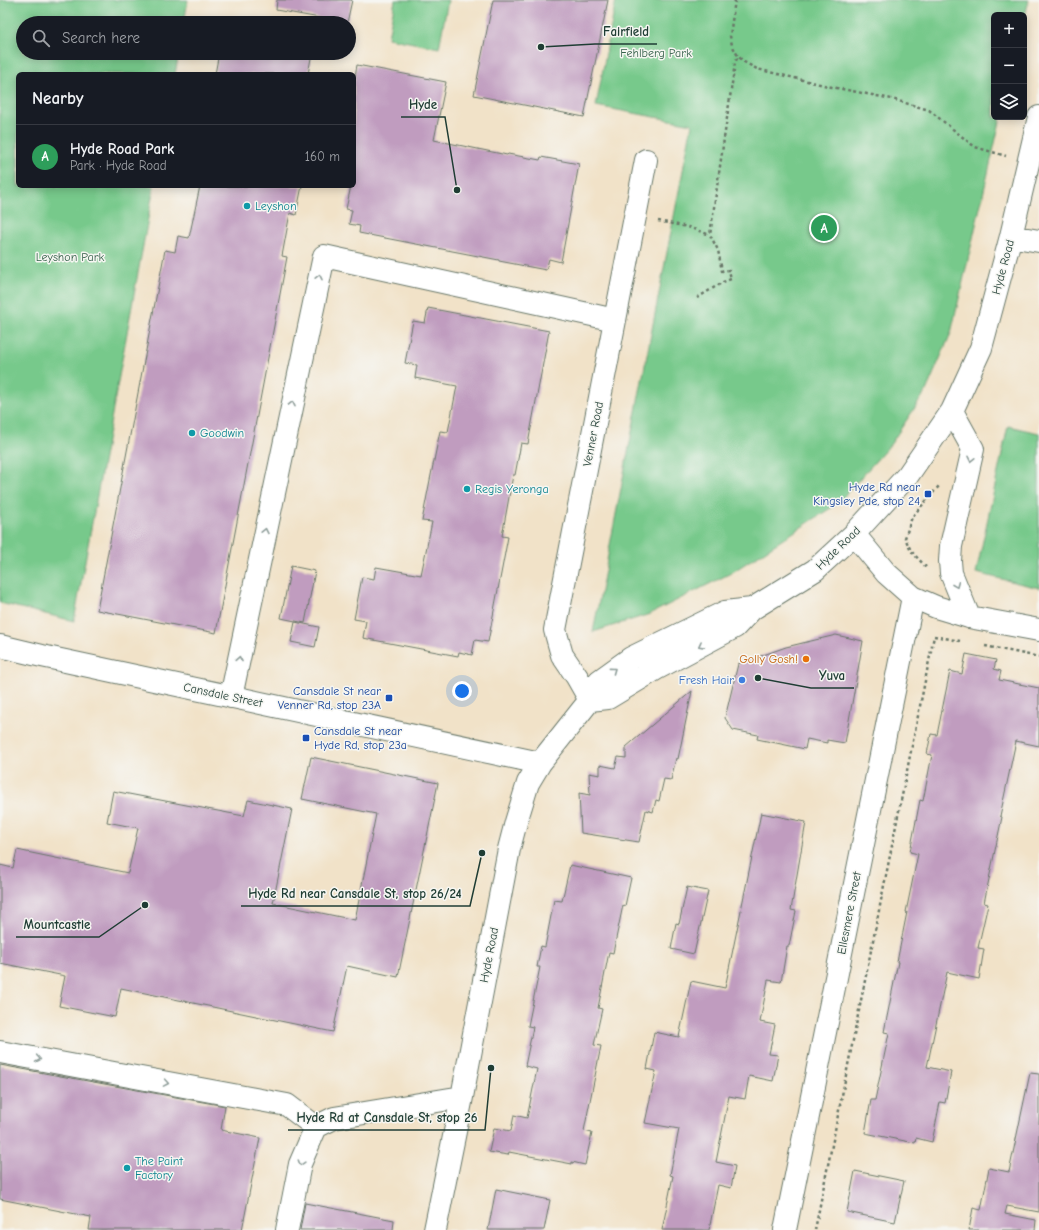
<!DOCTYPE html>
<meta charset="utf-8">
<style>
body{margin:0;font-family:"Comic Neue",sans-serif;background:#242831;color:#f1f3f6}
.controls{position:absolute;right:12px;top:12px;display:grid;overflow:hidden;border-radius:6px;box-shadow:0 2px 10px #0003}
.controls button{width:36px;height:36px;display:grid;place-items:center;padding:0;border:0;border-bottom:1px solid #363941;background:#171b24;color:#f1f3f6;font:20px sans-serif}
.you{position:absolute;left:462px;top:691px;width:14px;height:14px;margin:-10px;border:3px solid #fff;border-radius:50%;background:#1a73e8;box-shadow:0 0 0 6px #1a73e833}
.badge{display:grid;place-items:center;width:26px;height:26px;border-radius:50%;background:#b45309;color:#fff;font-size:13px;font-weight:700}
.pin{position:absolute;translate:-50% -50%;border:2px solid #fff;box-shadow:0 1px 4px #0006}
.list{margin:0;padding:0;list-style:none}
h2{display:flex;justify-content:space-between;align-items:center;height:52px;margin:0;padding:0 16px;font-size:17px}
h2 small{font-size:13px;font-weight:400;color:#9ea1a6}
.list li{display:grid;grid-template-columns:26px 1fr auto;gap:12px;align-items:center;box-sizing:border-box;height:64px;padding:0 16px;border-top:1px solid #363941}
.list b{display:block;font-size:15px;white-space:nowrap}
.list p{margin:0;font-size:13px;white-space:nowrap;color:#9ea1a6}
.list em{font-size:13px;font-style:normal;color:#9ea1a6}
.icon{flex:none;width:22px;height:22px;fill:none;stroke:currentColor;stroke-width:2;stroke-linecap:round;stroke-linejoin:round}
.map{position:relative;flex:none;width:1039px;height:1230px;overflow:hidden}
.search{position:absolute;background:#171b24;box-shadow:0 2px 10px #0003;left:16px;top:16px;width:340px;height:44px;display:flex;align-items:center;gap:10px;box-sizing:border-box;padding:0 14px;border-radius:22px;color:#9ea1a6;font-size:15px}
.panel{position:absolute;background:#171b24;box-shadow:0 2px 10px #0003;left:16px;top:72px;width:340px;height:116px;border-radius:6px}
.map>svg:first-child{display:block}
.green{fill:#77c98b;stroke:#4b8360}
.building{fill:#c09cbf}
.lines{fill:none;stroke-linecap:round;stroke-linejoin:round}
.minor-casing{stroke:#687768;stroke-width:24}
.path{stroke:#687768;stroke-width:2.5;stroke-dasharray:3 3;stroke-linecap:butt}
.minor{stroke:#fff;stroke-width:22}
.oneway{stroke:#8f9e9a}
.culture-dot{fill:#0f9aa8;stroke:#f6f6f2;stroke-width:1.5}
.transit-dot{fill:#1a4fb4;stroke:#f6f6f2;stroke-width:1.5}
.food-dot{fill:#e8710a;stroke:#f6f6f2;stroke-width:1.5}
.shop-dot{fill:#3f7fe0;stroke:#f6f6f2;stroke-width:1.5}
.labels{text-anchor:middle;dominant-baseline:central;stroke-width:3;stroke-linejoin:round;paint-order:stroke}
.park-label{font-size:12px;fill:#35604a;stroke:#f6f6f2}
.culture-label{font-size:12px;fill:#0d838f;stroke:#f6f6f2;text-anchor:start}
.street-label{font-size:12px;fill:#1f3d34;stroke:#f6f6f2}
.transit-label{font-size:12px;fill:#164399;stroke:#f6f6f2;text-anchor:end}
.food-label{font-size:12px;fill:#c56008;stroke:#f6f6f2;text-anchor:end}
.shop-label{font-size:12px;fill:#366cbe;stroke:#f6f6f2;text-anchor:end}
.leader{fill:none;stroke:#1f3d34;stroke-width:1.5}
.callout-dot{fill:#1f3d34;stroke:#f6f6f2;stroke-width:1.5}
.callout-label{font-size:13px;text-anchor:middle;font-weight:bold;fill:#1f3d34;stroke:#f6f6f2;stroke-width:3;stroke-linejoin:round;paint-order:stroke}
</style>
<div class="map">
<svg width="1039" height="1230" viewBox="0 0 1039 1230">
<rect width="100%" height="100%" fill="#f6f6f2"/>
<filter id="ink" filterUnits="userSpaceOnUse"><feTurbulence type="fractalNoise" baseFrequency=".025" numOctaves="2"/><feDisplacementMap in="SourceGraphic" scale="8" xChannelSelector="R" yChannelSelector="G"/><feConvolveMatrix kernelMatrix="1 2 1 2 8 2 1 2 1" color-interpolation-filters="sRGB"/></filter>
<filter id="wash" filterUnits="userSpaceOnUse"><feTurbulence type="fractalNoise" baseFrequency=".012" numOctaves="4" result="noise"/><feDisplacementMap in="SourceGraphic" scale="16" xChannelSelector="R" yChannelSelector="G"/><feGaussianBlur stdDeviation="0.9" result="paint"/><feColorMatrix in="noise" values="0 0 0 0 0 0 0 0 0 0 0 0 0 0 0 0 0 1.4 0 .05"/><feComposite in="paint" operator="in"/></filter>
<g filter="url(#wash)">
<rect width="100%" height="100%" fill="#f1e2c8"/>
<path class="green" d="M0 0H188L184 23H23V53H179L175 74H18V186H154L74 621 0 603Z
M395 0H448L439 48 388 38Z
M616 0H1029L1024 20V15H994V117H1001L951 333 926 391 890 445 837 504 731 573 650 614 593 632 692 124 596 106Z
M1008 426 1039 433V588L976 573Z"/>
<g id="blocks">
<path class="building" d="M277 0H352L347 23 276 10Z
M493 0H608L584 117 474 95Z
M219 53H312L308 74H215Z
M357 65 446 82 434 140 507 155 508 154 540 160 541 157 579 164 561 262 549 259 546 270 499 261V260L359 233 360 226 349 224 352 210 346 209 351 186H354V82Z
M200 186H302L296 215 290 213 282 256 287 257 216 633 97 610 165 250 175 252 178 236 189 238Z
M428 308 549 331 528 444 521 443 515 475H513L502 536 508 537 488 642 475 640 472 655 459 652 458 656 363 638 366 621 354 619 362 577 374 579 376 567 421 575 432 522 422 521 430 480 440 431 448 432 457 386 415 378 417 365 405 363 413 321 425 323Z
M291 566 315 571 305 623 281 618Z
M295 622 319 627 315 647 291 642Z
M836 635 863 641 845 743 827 740V743L807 739 805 749 757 739 758 735 733 730 725 718 738 664 786 647Z
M966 654 996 660 994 669 1001 671 999 680 1039 688V746L1016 741 1000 816 1002 817 984 903 988 904 978 948 984 949 979 979 947 972 927 1067 951 1072 945 1103 940 1102 932 1142 916 1138 915 1143 865 1133 871 1100H875L889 1033 884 1032 898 962H897L907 912H906L918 854 910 852 920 800 923 801 932 755 927 754 931 734 937 735 950 671 962 674Z
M692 691 678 759 676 758 671 780 664 779 659 801 656 800 653 812 646 810 639 842 581 833 579 793 590 795 589 773 600 775V765L615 768 618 757 626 758V747Z
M311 757 438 783 398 977 347 966 333 1032 121 988 115 1017 59 1006 65 976 0 963V865L13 868 17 850 128 873 138 828 107 822 113 791 244 816 248 800 292 809 273 903 355 920 376 814 302 799Z
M761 813 806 822 791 910 796 911 789 946H787L781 982 768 980 760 1022 775 1025 769 1054 778 1055 773 1081 749 1076 745 1099 729 1096 716 1162 735 1166 731 1188 718 1185 709 1230H662L673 1176 670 1175 679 1129 645 1123 656 1071 647 1069 654 1032 679 1037 691 981 725 988Z
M570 865 631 878 625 906 623 905 613 953 609 952 598 1008 602 1009 594 1045 601 1046 584 1131 592 1133 585 1165 572 1162V1164L509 1152 508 1155 489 1152 494 1128 511 1131 514 1115 527 1118 537 1069 525 1066 533 1027 528 1026 539 972 540 967H537L541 946 545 947 554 900 562 901Z
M687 887 708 891 694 954 671 949 676 923 679 924Z
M0 1065 225 1106 221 1130 260 1138 242 1230H89L91 1217 0 1199Z
M1030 1073 1039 1074V1212L1007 1206 1005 1214 1036 1220 1035 1230H969L973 1208 981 1210 989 1168 1009 1172Z
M855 1171 904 1181 895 1222 847 1212Z
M496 1189 550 1200 544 1230H488Z
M305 1203 394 1220 393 1230H300Z"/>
</g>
</g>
<g filter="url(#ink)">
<use href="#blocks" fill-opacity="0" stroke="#687768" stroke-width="1"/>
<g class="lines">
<g class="minor-casing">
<path id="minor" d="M1011 236 1039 241
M952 411 973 449 951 546 950 561 951 573 969 617
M854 534 886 573 913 597 936 607 969 617 1039 630
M0 646 42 656 540 763
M231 697 324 256 615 320
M590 700 608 698 656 669 735 627 752 609 815 570 854 534 908 475 952 411 981 348 1011 236 1039 117
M590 700 577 677 562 655 555 630 646 160
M0 1052 287 1105 316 1127
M287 1230 300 1164 316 1127 334 1118 462 1097
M435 1230 462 1097 509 849 516 822 528 783 540 763 590 700 599 681 631 658 725 612 752 609
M785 1230 913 597"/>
</g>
<path class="path" d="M735 0 730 36 732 45 738 56 744 62 757 69 832 87 892 99 929 110 975 147 1006 156
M658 221 688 227 710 235
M697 298 723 282 731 279 729 270 722 271 718 250 710 235 735 63 738 56
M926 567 911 551 905 538 912 517 939 486
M934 636 960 641
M985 646 1039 657
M815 1230 934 636"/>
<use href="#minor" class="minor"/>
</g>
<defs><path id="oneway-chevron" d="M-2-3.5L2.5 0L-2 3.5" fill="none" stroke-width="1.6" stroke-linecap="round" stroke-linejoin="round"/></defs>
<g class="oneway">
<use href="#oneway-chevron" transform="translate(319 277) rotate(-78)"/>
<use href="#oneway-chevron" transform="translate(292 404) rotate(-78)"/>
<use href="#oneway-chevron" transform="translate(971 459) rotate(102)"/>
<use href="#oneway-chevron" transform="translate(265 531) rotate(-78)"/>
<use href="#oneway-chevron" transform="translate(956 585) rotate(68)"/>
<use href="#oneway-chevron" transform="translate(701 645) rotate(152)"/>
<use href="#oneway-chevron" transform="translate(239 659) rotate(-80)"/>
<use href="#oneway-chevron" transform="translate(613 670) rotate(-36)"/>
<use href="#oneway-chevron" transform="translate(38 1059) rotate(10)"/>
<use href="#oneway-chevron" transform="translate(166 1083) rotate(10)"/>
<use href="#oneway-chevron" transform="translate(301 1163) rotate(107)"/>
</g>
</g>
<g class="culture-dot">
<circle cx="247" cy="206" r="4"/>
<circle cx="192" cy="433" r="4"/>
<circle cx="467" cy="489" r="4"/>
<circle cx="127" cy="1168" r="4"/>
</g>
<g class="transit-dot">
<rect x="924" y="490" width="8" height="8" rx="2"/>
<rect x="385" y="694" width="8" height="8" rx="2"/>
<rect x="302" y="734" width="8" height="8" rx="2"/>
</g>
<circle class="food-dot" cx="806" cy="659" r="4"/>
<circle class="shop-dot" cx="742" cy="680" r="4"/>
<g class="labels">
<g class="park-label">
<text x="656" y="53">Fehlberg Park</text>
<text x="70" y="257">Leyshon Park</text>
</g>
<g class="culture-label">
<text x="255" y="206">Leyshon</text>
<text x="200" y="433">Goodwin</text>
<text x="475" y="489">Regis Yeronga</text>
<text x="135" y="1161">The Paint<tspan x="135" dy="14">Factory</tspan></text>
</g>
<g class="street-label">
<text transform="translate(1003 267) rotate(-75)">Hyde Road</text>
<text transform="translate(593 434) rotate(-79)">Venner Road</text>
<text transform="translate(838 548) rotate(-44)">Hyde Road</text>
<text transform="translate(223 695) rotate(12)">Cansdale Street</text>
<text transform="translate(849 913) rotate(-79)">Ellesmere Street</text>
<text transform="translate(489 955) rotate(-79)">Hyde Road</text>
</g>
<g class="transit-label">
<text x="920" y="487">Hyde Rd near<tspan x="920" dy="14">Kingsley Pde, stop 24</tspan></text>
<text x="381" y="691">Cansdale St near<tspan x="381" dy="14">Venner Rd, stop 23A</tspan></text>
<text x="314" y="731" text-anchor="start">Cansdale St near<tspan x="314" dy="14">Hyde Rd, stop 23a</tspan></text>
</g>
<g class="food-label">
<text x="798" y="659">Golly Gosh!</text>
</g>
<g class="shop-label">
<text x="734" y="680">Fresh Hair</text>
</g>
</g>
<path class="leader" d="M541 47L595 44H657M457 190L445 117H401M758 678L811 688H854M482 853L470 906H241M145 905L99 937H16M491 1068L485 1130H288"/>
<g class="callout-dot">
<circle cx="541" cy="47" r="4"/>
<circle cx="457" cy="190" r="4"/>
<circle cx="758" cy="678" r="4"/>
<circle cx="482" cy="853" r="4"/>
<circle cx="145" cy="905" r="4"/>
<circle cx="491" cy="1068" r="4"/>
</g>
<g class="callout-label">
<text x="626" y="36">Fairfield</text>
<text x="423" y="109">Hyde</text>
<text x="832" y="680">Yuva</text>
<text x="355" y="898">Hyde Rd near Cansdale St, stop 26/24</text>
<text x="57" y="929">Mountcastle</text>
<text x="387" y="1122">Hyde Rd at Cansdale St, stop 26</text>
</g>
</svg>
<div class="controls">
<button>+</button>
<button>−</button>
<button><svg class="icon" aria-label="layers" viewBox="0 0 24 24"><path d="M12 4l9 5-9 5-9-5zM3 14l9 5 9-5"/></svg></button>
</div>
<div class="you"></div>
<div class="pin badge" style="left:824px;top:228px;background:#2e9e5b">A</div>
<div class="search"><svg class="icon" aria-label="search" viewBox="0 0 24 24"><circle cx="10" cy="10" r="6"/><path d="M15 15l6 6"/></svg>Search here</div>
<section class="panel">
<h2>Nearby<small></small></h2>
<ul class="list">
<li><span class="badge" style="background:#2e9e5b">A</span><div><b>Hyde Road Park</b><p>Park · Hyde Road</p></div><em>160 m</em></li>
</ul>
</section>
</div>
